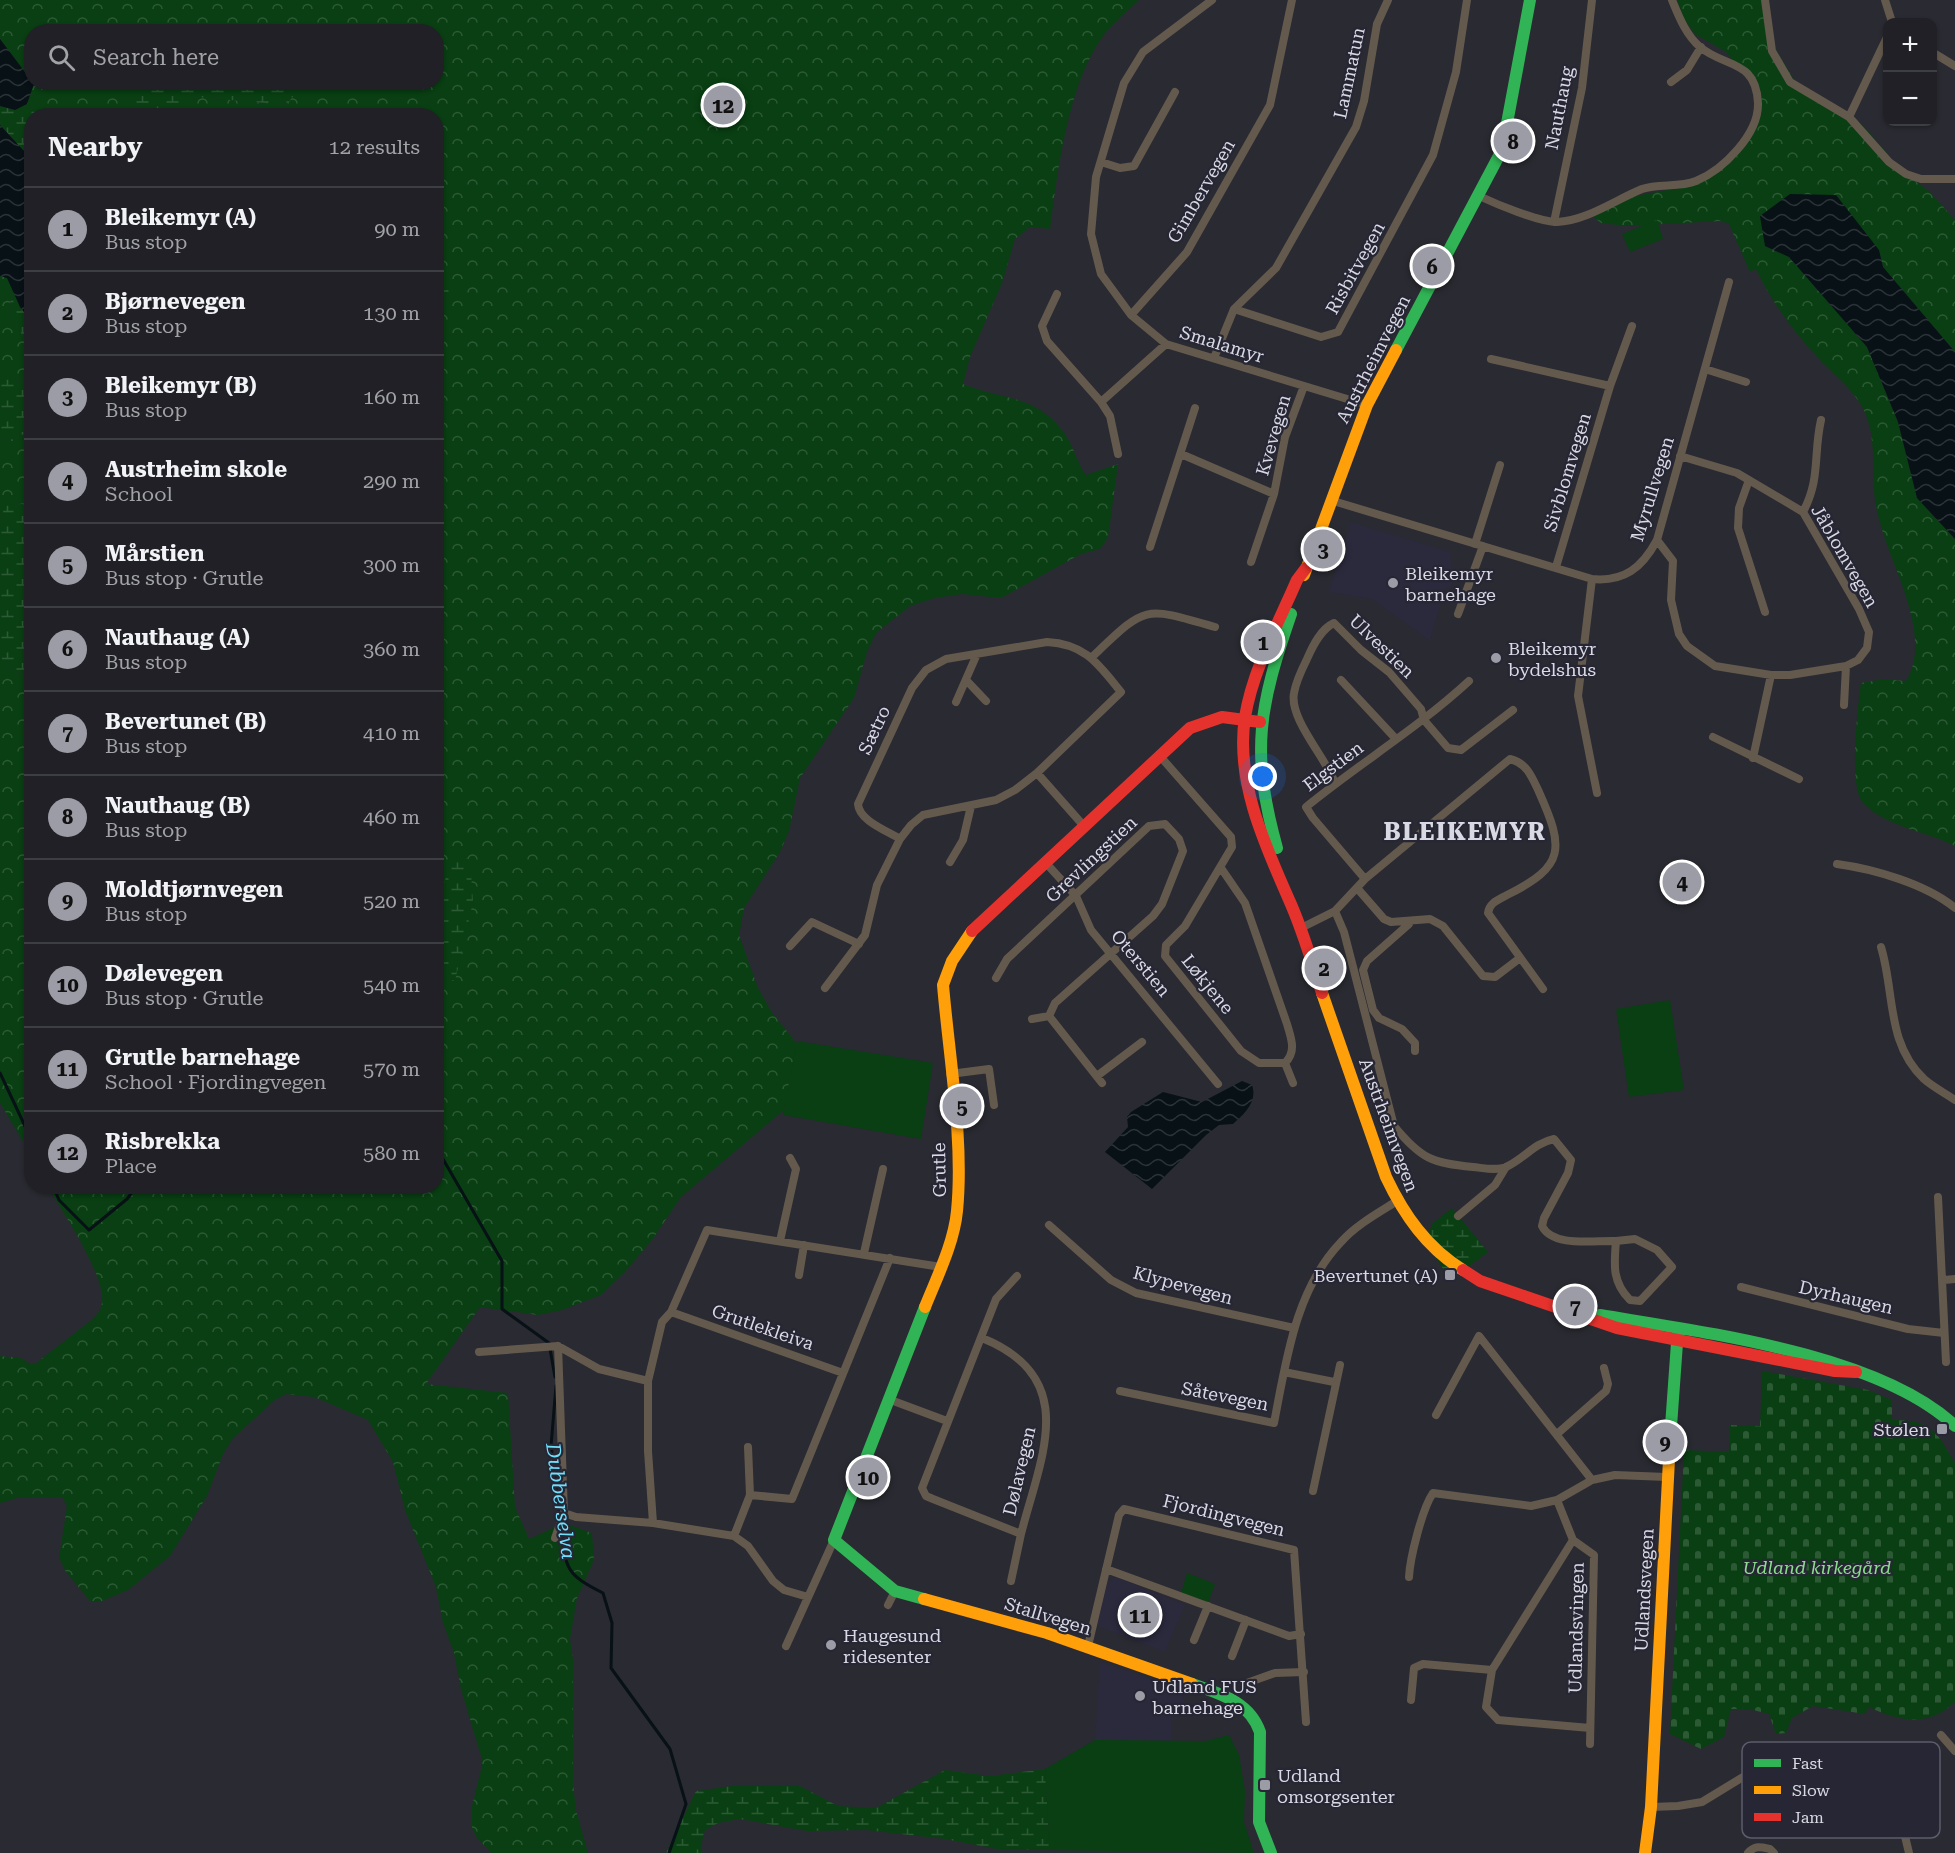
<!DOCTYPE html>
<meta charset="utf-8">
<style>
body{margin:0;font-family:"Roboto Serif",serif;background:#2d2d32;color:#f1f3f6}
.controls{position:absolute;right:18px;top:18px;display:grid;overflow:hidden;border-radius:12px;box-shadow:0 2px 4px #0004}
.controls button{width:54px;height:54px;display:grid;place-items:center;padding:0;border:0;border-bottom:2px solid #3d3e43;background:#202026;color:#f1f3f6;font:30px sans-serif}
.you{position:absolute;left:1263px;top:777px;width:21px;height:21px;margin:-15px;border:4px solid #fff;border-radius:50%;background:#1a73e8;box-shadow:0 0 0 9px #1a73e833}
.badge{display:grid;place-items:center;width:39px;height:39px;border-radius:50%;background:#9c9ca6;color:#111;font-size:20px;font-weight:700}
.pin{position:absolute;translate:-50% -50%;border:3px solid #fff;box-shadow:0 2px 6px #0006}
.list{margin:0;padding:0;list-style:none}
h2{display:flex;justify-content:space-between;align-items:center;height:78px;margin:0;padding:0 24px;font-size:26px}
h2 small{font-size:20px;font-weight:400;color:#a2a3a7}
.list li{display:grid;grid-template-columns:39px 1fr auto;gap:18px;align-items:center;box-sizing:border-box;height:84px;padding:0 24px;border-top:2px solid #3d3e43}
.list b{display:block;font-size:22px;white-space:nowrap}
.list p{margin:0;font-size:20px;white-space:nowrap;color:#a2a3a7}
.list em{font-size:20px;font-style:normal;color:#a2a3a7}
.icon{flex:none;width:33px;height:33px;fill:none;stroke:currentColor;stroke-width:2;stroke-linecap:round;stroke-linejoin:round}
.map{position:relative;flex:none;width:1955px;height:1853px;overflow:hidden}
.search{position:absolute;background:#202026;box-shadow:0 2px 4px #0004;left:24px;top:24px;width:420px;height:66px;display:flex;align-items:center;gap:15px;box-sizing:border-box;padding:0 21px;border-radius:24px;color:#a2a3a7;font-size:22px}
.panel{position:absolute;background:#202026;box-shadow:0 2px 4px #0004;left:24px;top:108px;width:420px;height:1086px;border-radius:24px}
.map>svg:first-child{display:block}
.built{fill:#2b2a3d}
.forest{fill:url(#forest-crowns)}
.wetland{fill:url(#wetland-marsh)}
.cemetery{fill:url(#cemetery-stones)}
.park{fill:#093f12}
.water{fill:url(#water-waves)}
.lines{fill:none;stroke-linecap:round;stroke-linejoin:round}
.stream{stroke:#071116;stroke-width:3}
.street{stroke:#64594d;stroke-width:8}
.fast{stroke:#30b455;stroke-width:12}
.slow{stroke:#ff9f0a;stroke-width:12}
.jam{stroke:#e5322d;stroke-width:12}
.poi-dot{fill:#9c9ca6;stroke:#262635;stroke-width:2}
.labels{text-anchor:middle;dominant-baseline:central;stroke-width:4.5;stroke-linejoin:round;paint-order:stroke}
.street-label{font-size:18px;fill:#d9d9e4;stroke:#262635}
.poi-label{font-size:18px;fill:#d9d9e4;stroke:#262635;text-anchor:start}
.park-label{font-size:18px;font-style:italic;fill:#8cdd8d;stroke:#262635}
.water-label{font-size:20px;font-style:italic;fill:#70dffa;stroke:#262635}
.district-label{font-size:24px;font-weight:bold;letter-spacing:1.5px;fill:#d9d9e4;stroke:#262635}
.key{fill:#262635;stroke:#5c5c6a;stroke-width:1.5}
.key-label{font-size:16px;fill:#d9d9e4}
</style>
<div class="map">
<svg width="1955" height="1853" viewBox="0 0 1955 1853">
<defs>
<pattern id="forest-crowns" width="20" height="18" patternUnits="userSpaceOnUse" patternTransform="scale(1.5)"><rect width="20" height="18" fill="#093f12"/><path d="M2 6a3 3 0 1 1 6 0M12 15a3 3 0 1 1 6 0" fill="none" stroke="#2c5a34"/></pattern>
<pattern id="wetland-marsh" width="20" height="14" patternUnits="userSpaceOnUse" patternTransform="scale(1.5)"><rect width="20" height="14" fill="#093f12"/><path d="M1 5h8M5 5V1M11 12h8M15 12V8" fill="none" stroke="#2c5a34"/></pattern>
<pattern id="cemetery-stones" width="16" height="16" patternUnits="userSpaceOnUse" patternTransform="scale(1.5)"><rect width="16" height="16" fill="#093f12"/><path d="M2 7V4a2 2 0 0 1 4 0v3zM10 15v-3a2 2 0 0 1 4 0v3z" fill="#2c5a34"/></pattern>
<pattern id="water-waves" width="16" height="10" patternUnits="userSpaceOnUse" patternTransform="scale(1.5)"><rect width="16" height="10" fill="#071116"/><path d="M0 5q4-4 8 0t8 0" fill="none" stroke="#2b3338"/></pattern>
</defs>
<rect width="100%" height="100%" fill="#2a2a32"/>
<path class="built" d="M1351 522 1450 552 1454 577 1451 588H1445L1430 641 1372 599 1329 592Z
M1116 1577 1185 1605 1165 1652 1097 1626 1107 1583Z
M1100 1662 1179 1688 1186 1706 1177 1705 1171 1711 1172 1741 1095 1740Z"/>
<path class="forest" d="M0 0H1139C1128 11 1115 21 1106 32 1068 80 1058 170 1050 229L1030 227 1015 239 1002 283 970 357 963 384C1005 401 1036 394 1065 434 1074 447 1077 463 1086 475L1118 464 1108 538 1100 549 1081 554 1001 598 962 594 935 598 910 606 876 633 867 652 854 698 800 778 789 831 780 852 744 908 739 935 758 988 771 1011 797 1044 784 1110 681 1197 652 1240 625 1272 601 1295 562 1310 538 1315 480 1307 426 1384 508 1393 515 1507 529 1539 564 1523 592 1533 594 1560 577 1598 570 1639 573 1660V1783L576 1810 588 1853H492L477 1838 472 1828V1806L481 1770V1756L461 1689 454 1653 443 1623 436 1587 405 1510 393 1462 368 1420 314 1397 286 1394 276 1399 233 1438 223 1454 207 1496 170 1556 128 1590 102 1601H90L66 1572 59 1558 67 1506 62 1497 17 1498 0 1503V1356L21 1358 30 1364 36 1363 89 1322C95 1317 101 1311 102 1303 106 1276 62 1211 48 1187L436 1186 437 975 455 980 439 910 437 916 436 304 445 300 440 270 437 269 436 116 171 115 198 97 286 105 295 93 291 83 436 82V32H32L31 81 0 39Z
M1677 0H1766L1775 48 1795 81 1861 123 1904 173 1929 191 1955 220V352L1883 267 1879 250 1765 246 1789 257 1867 347 1898 422 1917 498 1955 539V846C1928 832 1884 826 1863 803 1848 787 1858 706 1861 683L1884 679 1906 681C1936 633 1884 556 1876 506 1871 477 1877 442 1866 415 1857 392 1835 376 1819 359 1794 332 1772 303 1756 269L1750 272 1729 224 1722 221 1626 226 1601 223 1587 212 1625 198 1689 186 1724 163 1757 119 1751 80 1726 52 1695 34 1684 19Z
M32 83H151L135 103 133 115H38L27 104Z
M0 276 7 277 11 286 10 316 31 348V388L24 381 0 379Z
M31 431V514L23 504 5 506 0 521V444Z
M0 655 6 666 25 678 31 671V1155L0 1103Z"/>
<path class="wetland" d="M151 82 291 83 296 93 286 105 198 97 171 115H133L135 103Z
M27 104 38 115 32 116 31 154 23 150 0 125V106L14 110Z
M436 269 456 290 437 304H436Z
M11 286 20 307 31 321V348L10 316Z
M0 379 24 381 32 388 31 431 0 444Z
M23 504 32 514V671L26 678 6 666 0 655V521L5 506Z
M456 853 470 860 473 902 455 981 437 975C436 933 436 891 456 853Z
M1452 1208 1488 1252 1460 1273 1445 1272 1425 1241 1432 1224Z
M1045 1769 1050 1850H1002L945 1839 866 1830 807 1831 740 1819 718 1823 705 1830 701 1845 702 1853H666L696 1791 740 1785H798L838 1806 876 1808 945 1770 990 1776Z"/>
<path class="cemetery" d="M1762 1371 1868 1390 1892 1400V1420C1932 1420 1936 1431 1955 1463V1702C1929 1727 1899 1722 1869 1707L1865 1714 1813 1706 1792 1718 1786 1733 1776 1734 1769 1714 1749 1709H1731L1724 1737 1701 1749 1670 1734 1684 1450 1729 1452 1730 1425 1760 1426Z"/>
<path class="park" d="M1657 220 1663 239 1630 252 1622 234Z
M1670 1000 1684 1090 1629 1097 1616 1009Z
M797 1041 933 1063 921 1139 783 1115Z
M1187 1573 1215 1584 1208 1603 1181 1593Z
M1229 1735 1239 1755 1245 1791 1244 1822 1254 1853 1050 1850 1045 1769 1095 1740 1206 1741Z"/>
<path class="water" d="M0 39 34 84 27 104 15 110 0 106Z
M0 125 23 150 31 154V321L20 307 7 278 0 276Z
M1790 194 1836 195 1879 250 1883 267 1955 352V539L1917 498 1898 422 1867 347 1789 257 1765 246 1760 216Z
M1242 1081 1252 1085C1258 1102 1244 1114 1233 1124L1219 1125 1206 1135 1152 1189 1105 1152 1128 1127 1127 1117 1131 1112 1163 1092 1202 1102Z"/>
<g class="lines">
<path class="stream" d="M0 1073 32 1141
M436 1147 502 1261V1309L549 1343 555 1377
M53 1186 59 1200 89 1230 127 1199 137 1186
M556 1386 551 1446 560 1517
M561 1529C566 1570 566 1574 603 1593L612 1623 611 1668 670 1749 686 1804 669 1853"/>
<path class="street" d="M1212 0 1143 52 1124 83 1096 177 1091 234 1101 274 1131 315 1166 344 1367 405
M1765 0 1772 51 1790 82 1849 117 1889 162 1906 174 1921 179H1955
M1885 0 1892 22
M1932 52 1955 66
M1671 82 1687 70 1701 47
M1849 117 1888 35
M1101 162 1120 168 1134 166 1175 92
M1479 196C1496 204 1539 222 1557 222 1586 221 1615 200 1642 189 1658 183 1679 188 1696 181 1723 170 1759 134 1758 103 1756 59 1725 68 1700 47 1686 35 1679 17 1672 0
M1554 222 1582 88 1592 0
M1057 294 1042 326 1047 341 1101 402 1166 344
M1234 309 1321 337 1338 332 1433 155 1456 72 1467 0
M1131 315 1187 252 1270 105 1292 0
M1214 358 1234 309 1276 268 1356 127 1364 101 1377 24 1388 0
M1491 359 1610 386
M1705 369 1746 382
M1101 402 1110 416 1118 454
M1181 454 1274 494
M1749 480 1739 508 1738 528 1765 612
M1330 500 1592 579C1624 582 1642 568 1657 540L1729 282
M1803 512C1821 478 1813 455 1821 420
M1657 540 1673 561 1671 600 1679 634 1687 646 1715 666 1771 675H1790L1846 666 1858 660 1867 648 1869 632 1859 609 1803 512 1737 473 1680 456
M1475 544 1500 465
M1150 547 1195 408
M1251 562 1274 494 1285 437 1304 386
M1556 567 1610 386 1632 326
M1592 579 1578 696 1597 793
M1458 614 1483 546
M1092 657C1147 605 1142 606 1215 627
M1341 680 1396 739
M967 681 986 701
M956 702 977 654
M1844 705 1846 666
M1713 737 1799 779
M1159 755 1231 837 1232 847 1185 926 1166 945 1165 956 1241 1051 1259 1063H1285C1297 1051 1291 1038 1287 1024L1245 903 1221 868
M1753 758 1771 675
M1037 773 1083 825
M1335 783C1326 758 1289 719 1294 693 1296 681 1302 669 1307 659 1313 645 1321 629 1334 623L1361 650 1389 672 1421 709 1424 720 1448 748 1461 750 1513 710
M950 862 963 840 971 806
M1045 862 1076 896 1091 930 1218 1084
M1837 864C1874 869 1926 884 1955 908
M1365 879 1313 818 1306 807C1360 763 1418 728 1469 681
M1357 888 1384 919 1391 922 1430 919 1443 926 1483 976 1495 977 1520 958
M1335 911 1344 932 1394 1126C1421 1159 1432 1163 1473 1167 1484 1168 1496 1171 1506 1167 1524 1159 1534 1143 1554 1139L1571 1160 1568 1173 1544 1218 1542 1226C1553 1248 1595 1240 1616 1241
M1409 921V924L1367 961 1363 970 1373 1010 1379 1018 1402 1029 1415 1043V1051
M1299 929 1335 911 1365 879 1510 759C1527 763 1532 777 1539 792 1564 848 1566 866 1507 895 1498 900 1489 903 1488 913L1543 989
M790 946 812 922 859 944
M1881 947C1895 993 1886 1043 1924 1079 1933 1087 1945 1093 1955 1100
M996 978 1007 959 1149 826 1165 824 1179 839 1183 851 1162 904 1153 916 1055 1003 1049 1016 1102 1083
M825 988 865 935 877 885 900 839 911 825 923 815 996 800 1015 790 1037 773 1121 692C1099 665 1086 644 1047 642L946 659 926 670 912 688 858 804C859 821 888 831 900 839
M1032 1019 1049 1016
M1285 1063 1293 1083
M950 1074 989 1069 994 1105
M1097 1076 1142 1042
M1938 1197 1946 1362
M1458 1216 1495 1185 1506 1167
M1049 1225 1111 1280 1136 1293 1294 1328
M1635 1239 1657 1250 1672 1267 1640 1301 1630 1300C1612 1282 1614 1265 1616 1241Z
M780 1241 796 1169 790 1158
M864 1253 883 1169
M799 1275 804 1245
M1944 1280 1955 1279
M1741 1287 1908 1329 1944 1333
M671 1312 843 1373
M982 1338C1081 1378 1041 1456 1021 1534L933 1499 926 1496 922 1488 996 1299 1017 1276
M558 1346 599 1369 648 1381V1451L653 1523
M479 1352 558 1346 564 1513 576 1517 653 1523 734 1536 748 1546 773 1581 784 1590 808 1597
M1284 1372 1334 1382
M648 1381 662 1322 671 1312 707 1230 941 1267
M1120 1391 1274 1423C1286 1362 1295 1290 1341 1242 1356 1225 1378 1213 1397 1201
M888 1399 947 1421
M1436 1415 1479 1336 1592 1480
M1557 1434 1606 1391 1608 1384 1604 1368
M1313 1491 1340 1365
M750 1495 792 1499 890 1258
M1557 1500 1573 1540 1594 1555 1590 1744
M734 1536 750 1495 748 1447
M555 1538 564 1513
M1573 1540 1492 1670 1486 1707 1498 1720 1590 1728
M1106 1569 1289 1636 1301 1634
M1409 1577C1410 1558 1422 1509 1433 1493L1531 1506 1557 1500 1592 1480 1615 1475 1667 1477
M1011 1581 1021 1534
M888 1605 895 1591
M1194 1640 1208 1606
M786 1646 834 1540
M1088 1646 1119 1515 1124 1509 1294 1550 1306 1722
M1232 1656 1246 1620
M1244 1684 1275 1673 1304 1672
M1411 1700 1414 1668 1423 1664 1492 1670
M1941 1735 1955 1751
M1651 1807 1678 1806 1702 1802 1784 1752 1806 1753 1888 1806 1903 1828 1909 1853
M1748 1853C1755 1845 1761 1847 1770 1849L1774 1853"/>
<path class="fast" d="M1396 350 1502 150 1530 0
M1277 848C1250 751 1259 707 1291 614
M1600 1315C1702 1332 1879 1354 1955 1426
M1670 1440 1678 1329
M924 1599 895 1591 834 1540 925 1307
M1192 1684C1220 1694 1249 1701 1260 1732L1259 1822 1271 1853"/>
<path class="slow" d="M1304 575 1367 405 1396 350
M1322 993 1386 1177C1404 1215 1427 1248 1463 1270
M925 1307C937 1277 954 1243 957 1211 964 1141 949 1056 943 985L952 961 972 931
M924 1599 1047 1633 1192 1684
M1645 1853 1651 1807 1670 1440"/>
<path class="jam" d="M1306 568 1297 580C1278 624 1253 669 1245 717 1235 781 1265 845 1290 902 1303 931 1312 963 1322 993
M972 931 1190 728 1222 717 1260 722
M1463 1270 1480 1281 1617 1328 1835 1371 1856 1372"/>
</g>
<g class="poi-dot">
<circle cx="1393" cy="583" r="6"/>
<circle cx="1496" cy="658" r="6"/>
<rect x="1444" y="1269" width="12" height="12" rx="3"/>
<rect x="1936" y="1423" width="12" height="12" rx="3"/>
<circle cx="831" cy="1645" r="6"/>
<circle cx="1140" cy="1696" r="6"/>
<rect x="1259" y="1779" width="12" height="12" rx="3"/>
</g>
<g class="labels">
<g class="street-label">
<text transform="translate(1349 73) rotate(-78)">Lammatun</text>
<text transform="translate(1559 108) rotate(-79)">Nauthaug</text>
<text transform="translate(1201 191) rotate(-60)">Gimbervegen</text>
<text transform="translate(1355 268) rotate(-61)">Risbitvegen</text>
<text transform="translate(1222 344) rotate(17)">Smalamyr</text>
<text transform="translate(1373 359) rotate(-63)">Austrheimvegen</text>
<text transform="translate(1273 435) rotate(-74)">Kvevegen</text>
<text transform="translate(1567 472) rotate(-73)">Sivblomvegen</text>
<text transform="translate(1652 489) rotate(-73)">Myrullvegen</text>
<text transform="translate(1845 556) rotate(60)">Jåblomvegen</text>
<text transform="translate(1382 646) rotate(44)">Ulvestien</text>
<text transform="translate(874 730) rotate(-65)">Sætro</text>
<text transform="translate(1333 766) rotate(-37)">Elgstien</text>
<text transform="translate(1091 859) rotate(-43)">Grevlingstien</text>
<text transform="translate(1141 963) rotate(50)">Oterstien</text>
<text transform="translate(1208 984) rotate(51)">Løkjene</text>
<text transform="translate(1389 1125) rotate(70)">Austrheimvegen</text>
<text transform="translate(939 1170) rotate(-91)">Grutle</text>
<text transform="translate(1183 1285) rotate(15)">Klypevegen</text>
<text transform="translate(1846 1297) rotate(13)">Dyrhaugen</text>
<text transform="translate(763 1327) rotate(19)">Grutlekleiva</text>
<text transform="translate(1225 1396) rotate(11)">Såtevegen</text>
<text transform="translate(1019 1471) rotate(-77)">Dølavegen</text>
<text transform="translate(1224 1515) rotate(14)">Fjordingvegen</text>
<text transform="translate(1644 1590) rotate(-87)">Udlandsvegen</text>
<text transform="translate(1048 1616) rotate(17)">Stallvegen</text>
<text transform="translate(1576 1628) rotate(-89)">Udlandsvingen</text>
</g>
<g class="poi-label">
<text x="1405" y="573">Bleikemyr<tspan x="1405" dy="21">barnehage</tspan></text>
<text x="1508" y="648">Bleikemyr<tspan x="1508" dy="21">bydelshus</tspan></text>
<text x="1438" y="1275" text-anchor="end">Bevertunet (A)</text>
<text x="1930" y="1429" text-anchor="end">Stølen</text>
<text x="843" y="1635">Haugesund<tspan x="843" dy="21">ridesenter</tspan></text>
<text x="1152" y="1686">Udland FUS<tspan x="1152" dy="21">barnehage</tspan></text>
<text x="1277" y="1775">Udland<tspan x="1277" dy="21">omsorgsenter</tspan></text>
</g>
<g class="park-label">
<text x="1817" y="1567">Udland kirkegård</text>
</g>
<g class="water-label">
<text transform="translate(561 1501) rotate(82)">Dubberselva</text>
</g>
<g class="district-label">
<text x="1465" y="832">BLEIKEMYR</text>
</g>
</g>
<rect x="1742" y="1742" width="198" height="96" rx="9" class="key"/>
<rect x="1754" y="1759" width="27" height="8" fill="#30b455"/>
<rect x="1754" y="1786" width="27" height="8" fill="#ff9f0a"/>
<rect x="1754" y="1813" width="27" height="8" fill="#e5322d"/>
<g class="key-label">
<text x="1792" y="1769">Fast</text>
<text x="1792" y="1796">Slow</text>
<text x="1792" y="1823">Jam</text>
</g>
</svg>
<div class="controls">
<button>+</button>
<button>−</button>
</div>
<div class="you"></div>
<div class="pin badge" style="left:1263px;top:642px">1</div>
<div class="pin badge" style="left:1324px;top:968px">2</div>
<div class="pin badge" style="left:1323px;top:549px">3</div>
<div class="pin badge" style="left:1682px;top:882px">4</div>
<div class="pin badge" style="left:962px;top:1106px">5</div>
<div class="pin badge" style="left:1432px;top:266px">6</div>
<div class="pin badge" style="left:1575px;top:1306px">7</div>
<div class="pin badge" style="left:1513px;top:141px">8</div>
<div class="pin badge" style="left:1665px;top:1442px">9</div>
<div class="pin badge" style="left:868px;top:1477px">10</div>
<div class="pin badge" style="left:1140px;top:1615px">11</div>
<div class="pin badge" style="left:723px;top:105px">12</div>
<div class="search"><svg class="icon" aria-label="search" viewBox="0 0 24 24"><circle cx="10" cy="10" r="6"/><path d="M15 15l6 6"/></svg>Search here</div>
<section class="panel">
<h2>Nearby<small>12 results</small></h2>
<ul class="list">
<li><span class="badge">1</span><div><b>Bleikemyr (A)</b><p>Bus stop</p></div><em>90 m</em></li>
<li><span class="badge">2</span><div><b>Bjørnevegen</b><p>Bus stop</p></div><em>130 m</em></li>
<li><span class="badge">3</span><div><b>Bleikemyr (B)</b><p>Bus stop</p></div><em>160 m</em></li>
<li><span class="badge">4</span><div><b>Austrheim skole</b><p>School</p></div><em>290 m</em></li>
<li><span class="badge">5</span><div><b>Mårstien</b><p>Bus stop · Grutle</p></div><em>300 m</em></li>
<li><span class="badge">6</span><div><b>Nauthaug (A)</b><p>Bus stop</p></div><em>360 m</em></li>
<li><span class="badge">7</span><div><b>Bevertunet (B)</b><p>Bus stop</p></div><em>410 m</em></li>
<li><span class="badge">8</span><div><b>Nauthaug (B)</b><p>Bus stop</p></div><em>460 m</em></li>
<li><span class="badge">9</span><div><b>Moldtjørnvegen</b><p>Bus stop</p></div><em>520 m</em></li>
<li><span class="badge">10</span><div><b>Dølevegen</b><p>Bus stop · Grutle</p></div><em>540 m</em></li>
<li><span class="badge">11</span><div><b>Grutle barnehage</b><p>School · Fjordingvegen</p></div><em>570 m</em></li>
<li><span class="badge">12</span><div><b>Risbrekka</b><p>Place</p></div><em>580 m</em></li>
</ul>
</section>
</div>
